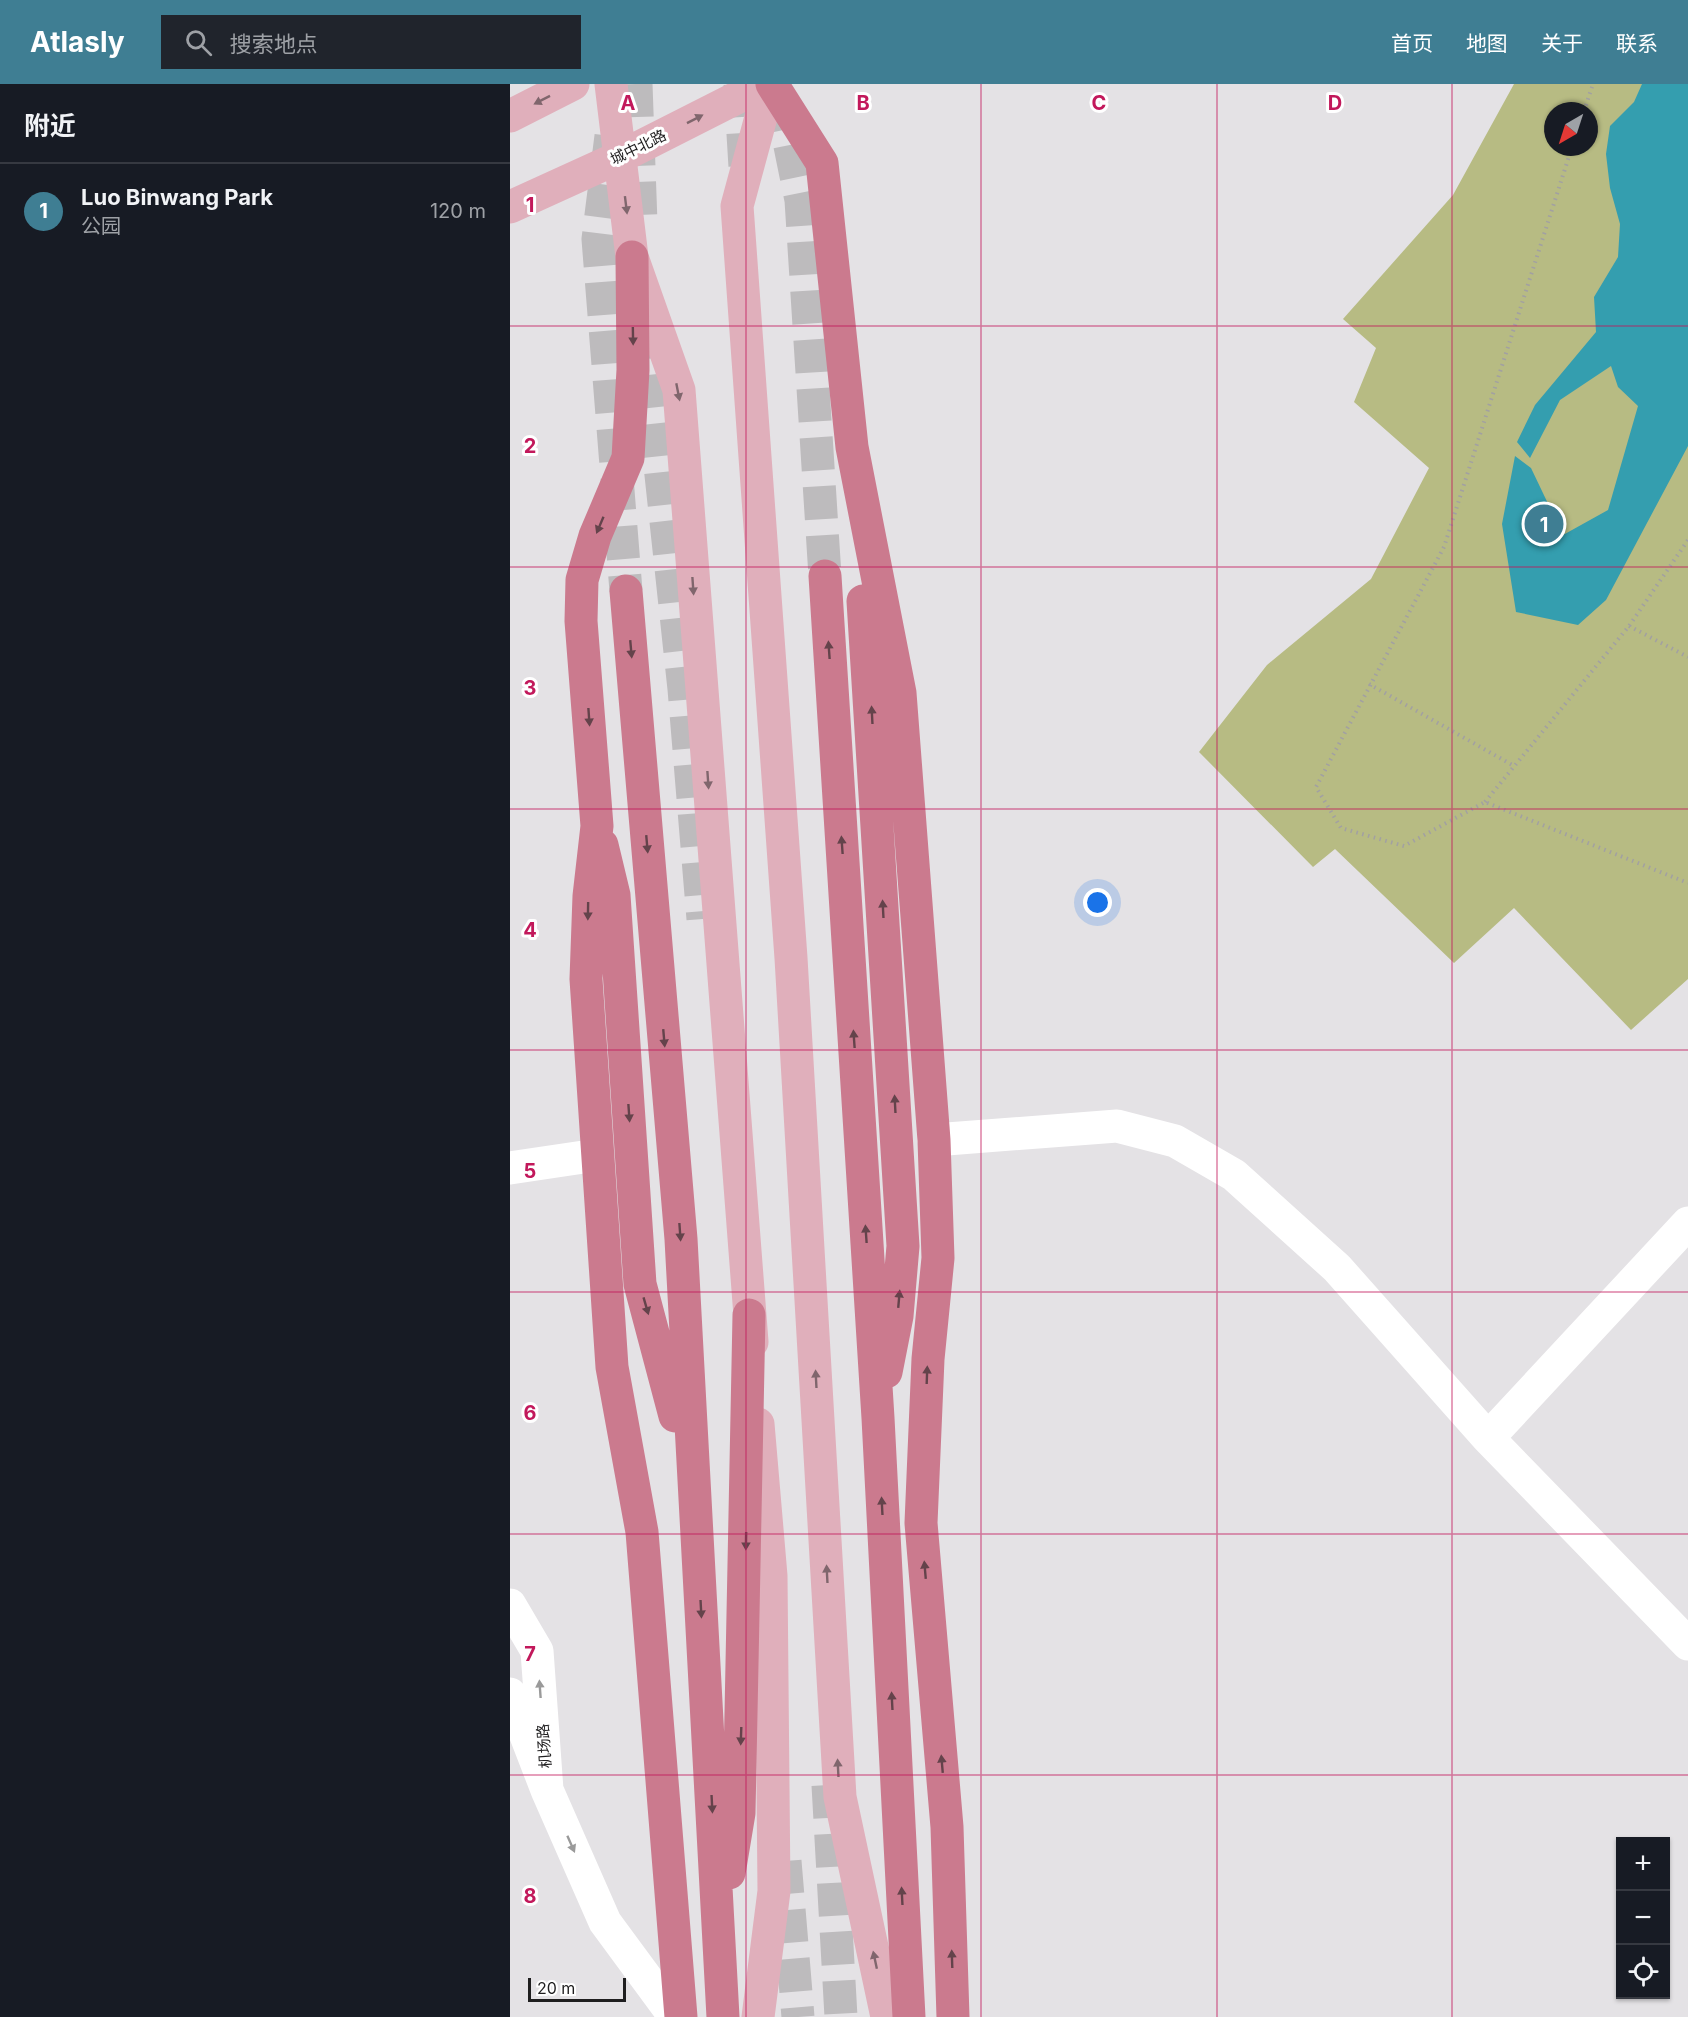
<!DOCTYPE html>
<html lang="zh">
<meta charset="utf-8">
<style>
body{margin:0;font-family:Inter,"Noto Sans SC",sans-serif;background:#20242c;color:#f1f3f6}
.controls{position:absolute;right:18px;bottom:18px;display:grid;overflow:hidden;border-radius:0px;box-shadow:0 2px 4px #0004}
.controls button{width:54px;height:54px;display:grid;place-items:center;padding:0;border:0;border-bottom:2px solid #363941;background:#171b24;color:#f1f3f6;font:30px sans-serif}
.compass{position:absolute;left:1034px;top:18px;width:54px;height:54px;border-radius:50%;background:#171b24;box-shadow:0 2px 4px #0004;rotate:219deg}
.scale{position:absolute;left:18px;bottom:15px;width:98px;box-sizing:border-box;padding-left:6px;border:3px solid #1f1e1f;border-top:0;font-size:16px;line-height:21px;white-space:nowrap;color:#1f1e1f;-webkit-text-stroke:4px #fff;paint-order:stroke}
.you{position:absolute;left:588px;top:819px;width:21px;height:21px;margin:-15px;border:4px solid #fff;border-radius:50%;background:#1a73e8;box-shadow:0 0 0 9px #1a73e833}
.badge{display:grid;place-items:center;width:39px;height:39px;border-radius:50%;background:#3f7e93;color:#fff;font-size:20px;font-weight:700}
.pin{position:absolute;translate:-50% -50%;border:3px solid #fff;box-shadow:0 2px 6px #0006}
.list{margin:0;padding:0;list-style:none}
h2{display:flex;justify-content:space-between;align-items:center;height:78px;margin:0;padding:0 24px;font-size:26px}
h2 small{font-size:20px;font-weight:400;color:#9ea1a6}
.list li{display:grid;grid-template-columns:39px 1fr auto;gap:18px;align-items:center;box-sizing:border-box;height:96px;padding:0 24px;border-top:2px solid #363941}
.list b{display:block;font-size:22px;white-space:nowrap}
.list p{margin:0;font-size:20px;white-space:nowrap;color:#9ea1a6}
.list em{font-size:20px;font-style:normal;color:#9ea1a6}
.icon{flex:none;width:33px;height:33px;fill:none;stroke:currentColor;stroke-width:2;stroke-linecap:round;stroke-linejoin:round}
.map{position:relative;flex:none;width:1178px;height:1933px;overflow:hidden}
header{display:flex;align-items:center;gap:36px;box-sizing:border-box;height:84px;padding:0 30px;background:#3f7e93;color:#fff}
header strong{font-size:28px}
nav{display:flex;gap:33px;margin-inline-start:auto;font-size:21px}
.search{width:420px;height:54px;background:#20242c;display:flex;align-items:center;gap:15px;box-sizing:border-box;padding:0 21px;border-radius:0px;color:#9ea1a6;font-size:22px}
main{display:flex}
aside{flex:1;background:#171b24}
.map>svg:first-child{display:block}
.green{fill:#b7bb83;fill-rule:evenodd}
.water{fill:#349eaf}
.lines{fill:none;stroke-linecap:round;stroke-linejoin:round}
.highway-tunnel{stroke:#bdbbbd;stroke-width:33;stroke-dasharray:33 16;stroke-linecap:butt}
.path{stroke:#a2a0a2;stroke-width:4;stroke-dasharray:1.5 4.5;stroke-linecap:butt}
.minor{stroke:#fff;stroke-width:33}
.major{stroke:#e0afbb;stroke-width:33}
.highway{stroke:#cb7a8e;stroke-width:33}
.oneway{fill:#80666d}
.oneway2{fill:#64434b}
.oneway3{fill:#9a9a9a}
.grid{fill:none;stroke:#c2185b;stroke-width:1.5;stroke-opacity:0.55}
.labels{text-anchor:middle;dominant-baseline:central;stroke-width:6;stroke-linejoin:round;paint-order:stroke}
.street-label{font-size:15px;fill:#1f1e1f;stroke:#fff}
.grid-label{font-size:20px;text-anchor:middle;font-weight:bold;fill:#c2185b;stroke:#fff;stroke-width:6;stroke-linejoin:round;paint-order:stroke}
</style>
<header>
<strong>Atlasly</strong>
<div class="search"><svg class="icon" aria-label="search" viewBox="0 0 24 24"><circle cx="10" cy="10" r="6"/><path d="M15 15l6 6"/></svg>搜索地点</div>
<nav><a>首页</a><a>地图</a><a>关于</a><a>联系</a></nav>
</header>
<main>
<aside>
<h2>附近<small></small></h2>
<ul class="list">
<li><span class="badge">1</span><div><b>Luo Binwang Park</b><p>公园</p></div><em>120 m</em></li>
</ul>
</aside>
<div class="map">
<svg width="1178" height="1933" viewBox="0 0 1178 1933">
<rect width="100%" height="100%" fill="#e4e2e5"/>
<path class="green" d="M1004 0H1178V895L1121 946 1004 824 944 879 825 765 803 783 689 668 757 581 861 495 919 384 844 318 866 264 833 235 943 111ZM1043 27H1079V63H1043Z"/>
<path class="water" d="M1132 0H1178V362L1096 516 1068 541 1006 528 992 440 1005 372 1021 384 1053 451 1098 426 1128 322 1108 303 1101 282 1050 316 1020 374 1007 358 1025 321 1086 248 1084 213 1108 173 1110 140 1100 104 1096 70 1100 42 1124 18Z"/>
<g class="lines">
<path class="highway-tunnel" d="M126 0 131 139
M230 0 235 83
M270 13 291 116 315 492
M101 52 88 155 116 507
M135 242 174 605 193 835
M318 1701 331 1933
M275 1777 288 1933"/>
<path class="path" d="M1074 27 1083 0
M1062 63 934 463 806 703 831 744 894 762 975 718 1178 799
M1119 542 1178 573
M859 600 1004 682
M975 718 1119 542 1178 456"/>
<path class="minor" d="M424 1056 607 1042 665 1057 724 1091 827 1184 978 1354 1178 1560
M0 1084 87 1071
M978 1354 1178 1139
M0 1521 27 1567 37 1706 0 1610
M37 1706 95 1838 165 1933"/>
<path class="major" d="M101 0 122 173 169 306 242 1258
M260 0 227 122 281 874 330 1713 377 1933
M0 32 63 0
M0 123 110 73 254 0
M248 1933 264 1807 261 1492 248 1340"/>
<path class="highway" d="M262 0 312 79 342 363 390 609 424 1056 428 1174 418 1275 411 1439 437 1743 443 1933
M122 173 123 286 118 374 85 452 72 496 71 537 87 742 79 812 76 895 102 1283 132 1448 171 1933
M315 492 368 1334 399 1933
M116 507 171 1155 213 1933
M353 517 393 1162 387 1232 376 1288
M92 761 104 811 130 1200 165 1332
M219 1789 229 1729 239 1231"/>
</g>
<defs><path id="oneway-solid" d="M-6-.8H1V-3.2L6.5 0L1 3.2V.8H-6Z" transform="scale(1.5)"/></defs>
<g class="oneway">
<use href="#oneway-solid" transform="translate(32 16) rotate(153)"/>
<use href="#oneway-solid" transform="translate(185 35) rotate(-27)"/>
<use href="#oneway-solid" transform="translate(116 121) rotate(83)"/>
<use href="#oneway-solid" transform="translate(168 308) rotate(79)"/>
<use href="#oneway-solid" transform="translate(183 502) rotate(86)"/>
<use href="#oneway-solid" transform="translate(198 696) rotate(86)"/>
<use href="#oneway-solid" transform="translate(306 1295) rotate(-93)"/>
<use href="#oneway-solid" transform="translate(317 1490) rotate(-93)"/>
<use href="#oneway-solid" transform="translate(328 1684) rotate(-93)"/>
<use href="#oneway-solid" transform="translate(365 1876) rotate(-102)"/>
</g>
<g class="oneway2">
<use href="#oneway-solid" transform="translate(123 252) rotate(89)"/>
<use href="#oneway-solid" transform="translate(90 441) rotate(113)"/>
<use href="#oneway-solid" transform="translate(121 565) rotate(85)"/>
<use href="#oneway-solid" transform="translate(319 566) rotate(-94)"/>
<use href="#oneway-solid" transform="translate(362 631) rotate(-93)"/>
<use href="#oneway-solid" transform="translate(79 633) rotate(86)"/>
<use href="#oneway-solid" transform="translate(137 760) rotate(85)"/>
<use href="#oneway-solid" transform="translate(332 761) rotate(-94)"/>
<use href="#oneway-solid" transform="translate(373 825) rotate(-93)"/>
<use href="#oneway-solid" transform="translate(78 827) rotate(91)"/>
<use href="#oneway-solid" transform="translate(154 954) rotate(85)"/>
<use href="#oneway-solid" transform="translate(344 955) rotate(-94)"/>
<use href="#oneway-solid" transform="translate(385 1020) rotate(-93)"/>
<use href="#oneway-solid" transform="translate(119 1029) rotate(86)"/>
<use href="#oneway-solid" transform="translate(170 1148) rotate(86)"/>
<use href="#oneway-solid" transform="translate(356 1150) rotate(-94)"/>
<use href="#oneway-solid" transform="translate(389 1215) rotate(-85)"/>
<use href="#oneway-solid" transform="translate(136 1222) rotate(74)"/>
<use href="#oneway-solid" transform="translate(417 1291) rotate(-88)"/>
<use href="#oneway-solid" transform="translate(372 1422) rotate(-93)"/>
<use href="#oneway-solid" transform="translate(236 1457) rotate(91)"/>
<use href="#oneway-solid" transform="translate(415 1486) rotate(-95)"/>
<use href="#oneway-solid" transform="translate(191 1525) rotate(87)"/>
<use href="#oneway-solid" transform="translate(382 1617) rotate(-93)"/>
<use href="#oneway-solid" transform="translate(231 1652) rotate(92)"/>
<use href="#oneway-solid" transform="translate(432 1680) rotate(-95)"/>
<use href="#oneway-solid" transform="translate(202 1720) rotate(87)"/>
<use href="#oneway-solid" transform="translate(392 1812) rotate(-93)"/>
<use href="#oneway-solid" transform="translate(442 1875) rotate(-92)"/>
</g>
<g class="oneway3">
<use href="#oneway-solid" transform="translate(30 1605) rotate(-94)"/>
<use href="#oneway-solid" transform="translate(61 1760) rotate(66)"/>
</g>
<path class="grid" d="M236 0V1933M471 0V1933M707 0V1933M942 0V1933M0 242H1178M0 483H1178M0 725H1178M0 966H1178M0 1208H1178M0 1450H1178M0 1691H1178"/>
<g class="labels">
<g class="street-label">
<text transform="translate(128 63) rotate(-26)">城中北路</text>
<text transform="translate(34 1662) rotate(-94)">机场路</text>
</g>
</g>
<g class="grid-label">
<text x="118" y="26">A</text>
<text x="353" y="26">B</text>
<text x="589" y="26">C</text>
<text x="825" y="26">D</text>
<text x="20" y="128">1</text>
<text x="20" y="369">2</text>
<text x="20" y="611">3</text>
<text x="20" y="853">4</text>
<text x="20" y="1094">5</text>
<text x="20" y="1336">6</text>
<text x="20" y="1577">7</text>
<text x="20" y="1819">8</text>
</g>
</svg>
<div class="controls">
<button>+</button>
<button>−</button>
<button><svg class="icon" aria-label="locate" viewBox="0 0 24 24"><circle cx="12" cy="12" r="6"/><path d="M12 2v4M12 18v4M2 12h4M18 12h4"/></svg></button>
</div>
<svg class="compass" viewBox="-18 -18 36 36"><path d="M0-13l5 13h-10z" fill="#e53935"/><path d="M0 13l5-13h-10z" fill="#9ea1a6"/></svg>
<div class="scale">20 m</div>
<div class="you"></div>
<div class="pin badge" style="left:1034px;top:440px">1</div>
</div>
</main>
